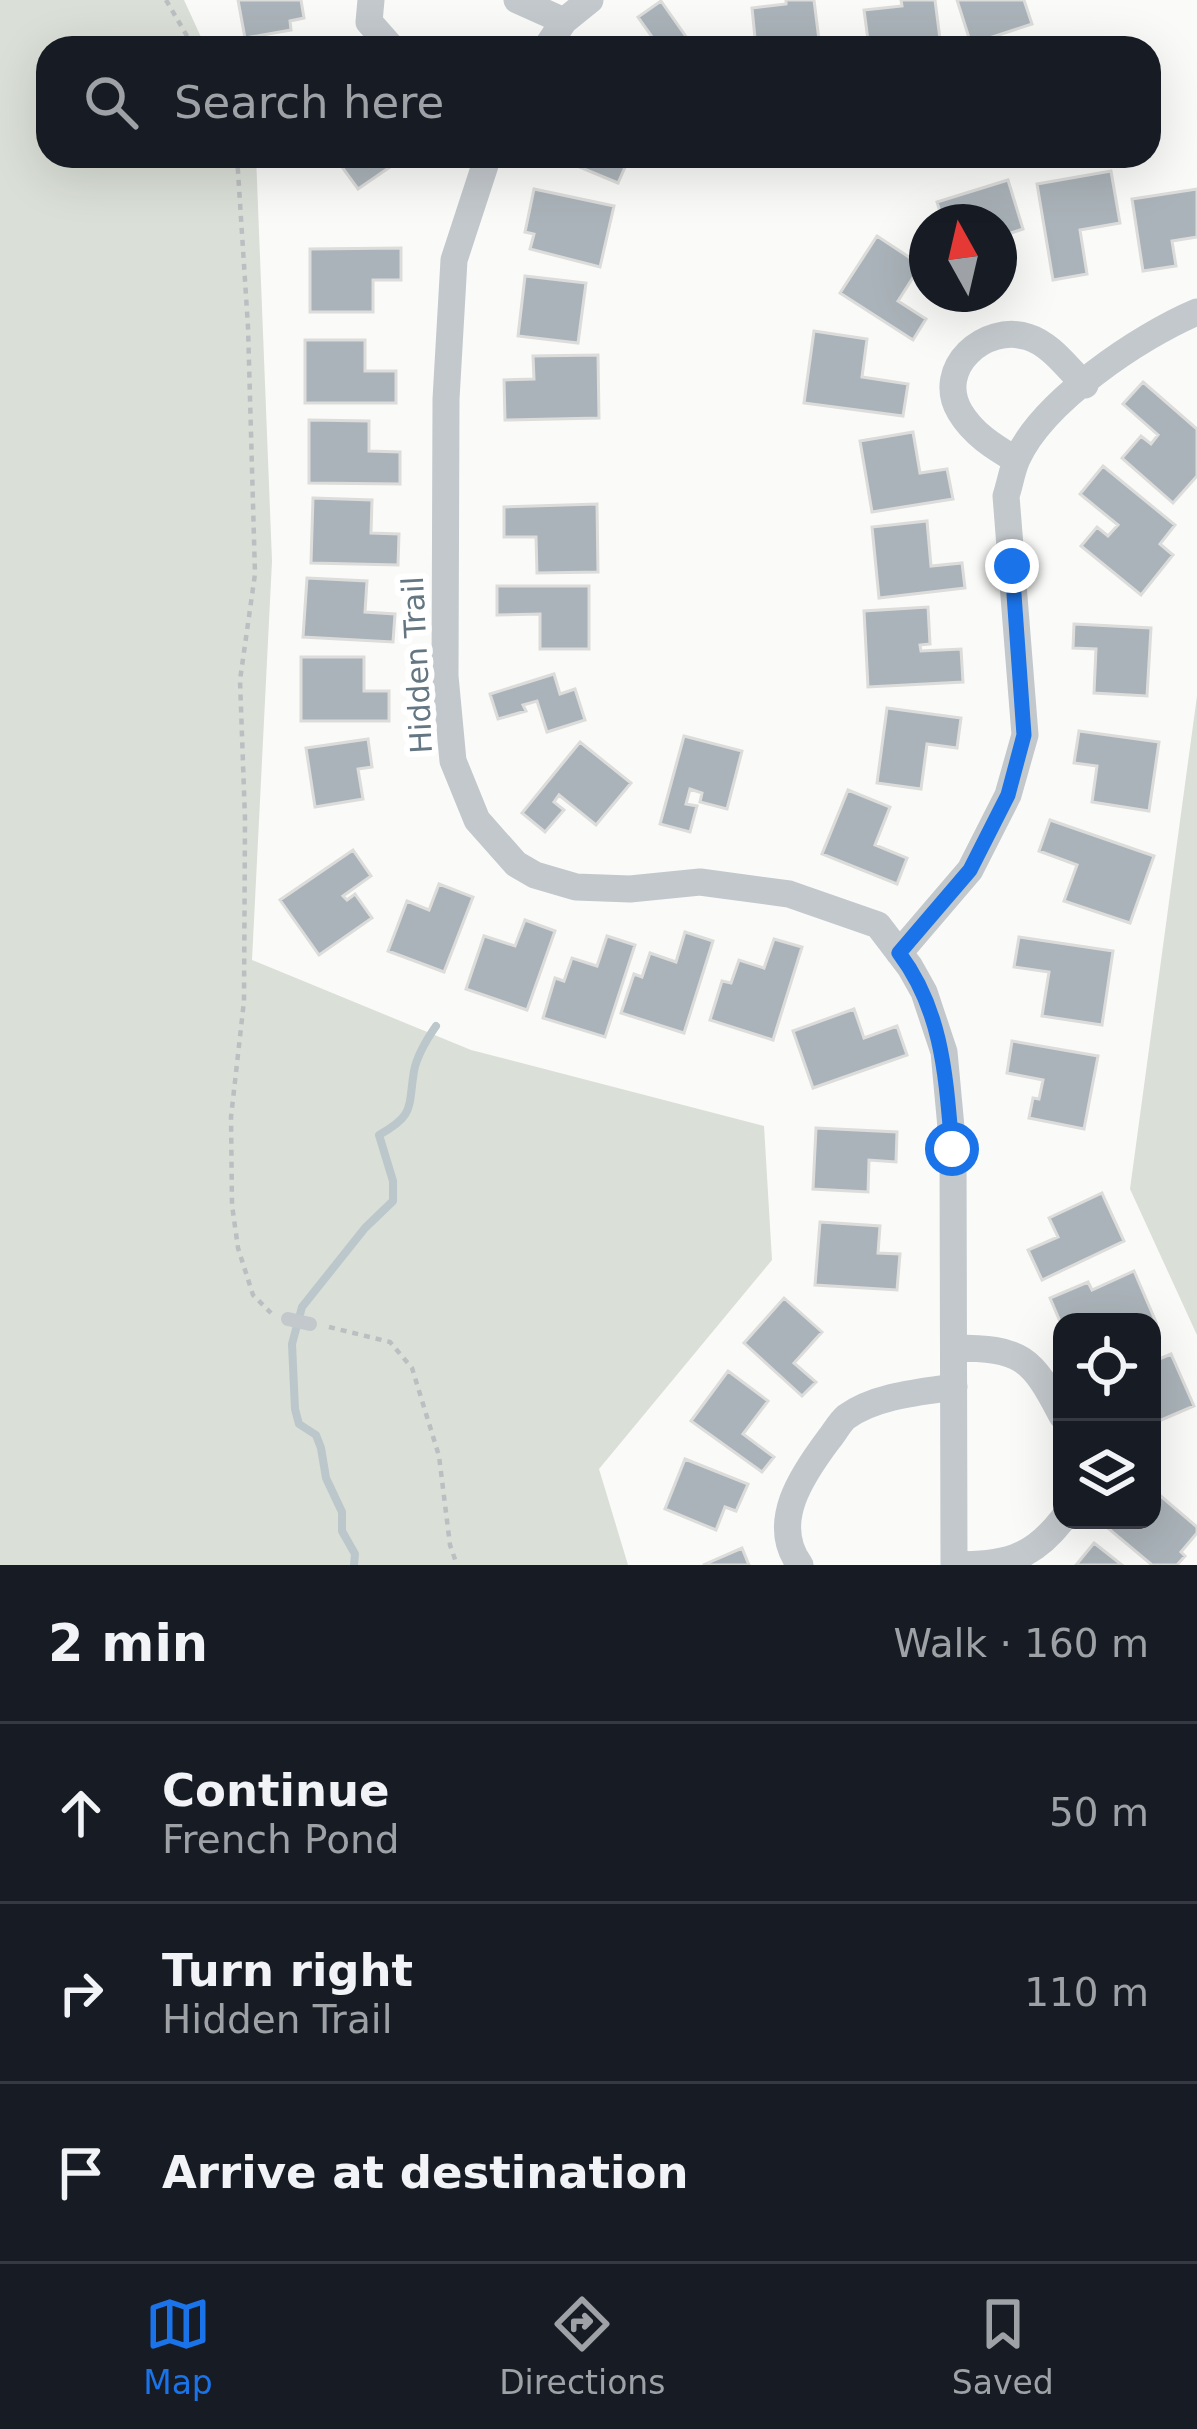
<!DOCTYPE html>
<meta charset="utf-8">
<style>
body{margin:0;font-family:"DejaVu Sans",sans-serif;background:#242831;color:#f1f3f6}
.controls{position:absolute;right:36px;bottom:36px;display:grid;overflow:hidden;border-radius:24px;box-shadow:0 12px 48px #0002}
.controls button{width:108px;height:108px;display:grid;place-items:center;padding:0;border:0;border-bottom:3px solid #363941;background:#171b24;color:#f1f3f6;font:60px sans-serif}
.compass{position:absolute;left:909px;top:204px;width:108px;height:108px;border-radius:50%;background:#171b24;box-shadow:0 12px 48px #0002;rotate:352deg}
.stop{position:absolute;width:36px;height:36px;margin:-27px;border:9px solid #1a73e8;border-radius:50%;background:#fff}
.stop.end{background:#1a73e8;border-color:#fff;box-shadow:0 3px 12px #0008}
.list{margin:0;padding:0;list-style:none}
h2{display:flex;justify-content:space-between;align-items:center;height:156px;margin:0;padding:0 48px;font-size:51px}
h2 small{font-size:39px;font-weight:400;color:#9ea1a6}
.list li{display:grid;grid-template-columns:78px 1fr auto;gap:36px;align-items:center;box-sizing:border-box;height:180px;padding:0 48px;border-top:3px solid #363941}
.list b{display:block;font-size:45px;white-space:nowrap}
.list p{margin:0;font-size:39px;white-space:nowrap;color:#9ea1a6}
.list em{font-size:39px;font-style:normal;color:#9ea1a6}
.icon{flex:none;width:66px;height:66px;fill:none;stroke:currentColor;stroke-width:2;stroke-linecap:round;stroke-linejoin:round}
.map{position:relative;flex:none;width:1197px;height:1565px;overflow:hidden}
.search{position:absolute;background:#171b24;box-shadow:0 12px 48px #0002;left:36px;right:36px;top:36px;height:132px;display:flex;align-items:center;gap:30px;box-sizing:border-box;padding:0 42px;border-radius:36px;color:#9ea1a6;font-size:45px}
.sheet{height:696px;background:#171b24}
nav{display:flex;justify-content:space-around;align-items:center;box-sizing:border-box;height:168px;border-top:3px solid #363941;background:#171b24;font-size:33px;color:#9ea1a6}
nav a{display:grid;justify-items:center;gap:6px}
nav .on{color:#1a73e8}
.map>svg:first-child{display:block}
.green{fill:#dadfd7}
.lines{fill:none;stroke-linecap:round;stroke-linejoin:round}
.stream{stroke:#bbc7cb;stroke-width:8}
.building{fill:#aab3b9;stroke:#dcdcda;stroke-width:3}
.path{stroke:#bbbfc2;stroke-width:4.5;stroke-dasharray:6 6;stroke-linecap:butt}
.lane{stroke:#c3c8cc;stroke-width:14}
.street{stroke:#c3c8cc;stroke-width:27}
.route{stroke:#1a73e8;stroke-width:15}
.labels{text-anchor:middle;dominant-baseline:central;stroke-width:12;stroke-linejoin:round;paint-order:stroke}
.street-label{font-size:30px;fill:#657683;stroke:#fff}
</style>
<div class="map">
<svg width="1197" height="1565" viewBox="0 0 1197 1565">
<rect width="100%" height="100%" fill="#fafaf8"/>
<path class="green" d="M0 0H184L206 48H48V156H256L272 561 252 960 471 1050 764 1126 772 1260 599 1469 628 1565H0Z
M1197 696V1335L1130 1189Z"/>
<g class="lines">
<path class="stream" d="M354 1565 355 1554 342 1531V1512L326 1478 321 1448 316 1435 299 1424 295 1409 292 1344 302 1307 365 1228 393 1201V1181L379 1135C415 1115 408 1108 414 1071 417 1055 427 1039 436 1026"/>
</g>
<path class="building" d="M238 0H301L304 18 290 21 291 30 245 38Z
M786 0H814L820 48H756L752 8 786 4Z
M901 0H935L940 39H931L932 48H869L864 10 902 6Z
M957 0H1024L1032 24 971 44Z
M661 1 694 48H660L638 17Z
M334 156H406L358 189Z
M575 156H630L618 183 572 164Z
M1111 171 1120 223 1080 230 1087 274 1053 280 1037 184Z
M1008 180 1023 229 999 237V222H943L937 202Z
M534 189 614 206 600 267 530 249 534 234 525 232Z
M1197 189V237L1172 241 1176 266 1143 271 1132 199Z
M877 236 921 265 898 301 926 319 913 340 840 293Z
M401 248V280H373V312H310V249Z
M525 276 586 283 578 343 518 336Z
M814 331 867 339 862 377 908 384 903 416 804 403Z
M305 340H365V371H396V403H305Z
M598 355 599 418 505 420 504 380 534 379 533 356Z
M1143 382 1197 429V476L1173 503 1122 458 1141 436 1151 444 1158 435 1123 404Z
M309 420 369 421V451L400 452V484L309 483Z
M913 432 920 473 947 469 953 499 872 512 860 441Z
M1103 466 1175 525 1160 544 1173 555 1141 595 1081 546 1097 527 1108 536 1118 525 1080 494Z
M313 498 372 500 371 533 399 534 398 565 311 563Z
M597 504 598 572 537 573 536 537H504V507Z
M927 521 931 566 962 563 965 588 879 598 872 527Z
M307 578 367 581 365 612 395 614 393 642 303 637Z
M497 586H589V649H540V614L497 615Z
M928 607 930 644 920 645 921 651 961 649 963 682 868 687 864 611Z
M1074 624 1151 628 1147 696 1094 693 1096 649 1073 648Z
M301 657H364V691H389V721H301Z
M554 674 560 694 575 689 585 720 547 732 537 701 523 705 526 711 498 719 490 694Z
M887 708 961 718 957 748 927 744 921 789 877 783Z
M1079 731 1159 742 1149 811 1092 802 1097 766 1074 763Z
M684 736 742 751 727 809 700 802 702 793 690 789 686 804 697 806 690 832 660 824Z
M368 739 372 767 358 769 363 799 315 807 306 748Z
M580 742 631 783 596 825 559 795 554 802 564 810 545 832 522 813Z
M848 790 890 807 875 845 907 858 897 884 822 854Z
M1050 820 1154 856 1130 923 1064 901 1077 865 1039 851Z
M353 850 371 876 343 896 347 900 355 894 372 918 319 955 280 900Z
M439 884 473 897 444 972 388 951 407 901 429 910Z
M525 920 555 931 527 1010 466 989 484 936 515 946Z
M685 932 713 941 684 1033 621 1013 634 974 642 977 650 953 676 962Z
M607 936 635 945 605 1037 543 1018 555 978 564 981 572 958 597 966Z
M1019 937 1113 951 1102 1025 1042 1016 1049 972 1014 967Z
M774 939 802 947 773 1040 710 1020 722 981 731 983 739 960 764 968Z
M854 1009 864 1038 897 1026 907 1055 813 1088 793 1031Z
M1012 1041 1098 1056 1084 1129 1029 1118 1033 1098 1039 1099 1043 1080 1007 1073Z
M816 1128 897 1132 896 1162 869 1160 868 1192 813 1189Z
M1102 1193 1124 1241 1042 1280 1028 1250 1058 1237 1049 1218Z
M820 1222 880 1226 878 1253 900 1254 897 1290 815 1285Z
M1134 1271 1156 1322H1062V1326L1050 1298 1088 1282 1092 1290Z
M784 1298 822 1332 794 1363 816 1382 802 1396 744 1343Z
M1171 1354 1194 1406 1152 1424V1362Z
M728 1371 768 1401 743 1434 774 1457 762 1472 691 1421Z
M685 1459 748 1484 736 1511 725 1507 716 1530 665 1509Z
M1156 1492 1197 1527V1533L1181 1552 1185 1556 1177 1565H1152L1103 1524 1107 1520H1152V1497Z
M1094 1543 1122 1565H1076Z
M742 1548 749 1565H703Z"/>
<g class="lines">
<path class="path" d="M166 0 194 48
M237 156 248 327 255 574 240 680 245 819 244 1001 231 1117 232 1205 238 1248 253 1295 271 1313
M329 1327 390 1342 412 1368 439 1456 450 1545 457 1565"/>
<path class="lane" d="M288 1319 310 1324"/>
<path class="street" d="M371 0 369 22 392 48
M517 0 564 21
M546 48 564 21 590 0
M488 156 454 260 446 399 445 676 453 761 477 820 516 864 535 875 576 887 630 889 700 882 789 894 878 925 910 967 924 992 944 1052 953 1149 954 1565
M1016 460C994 447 973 434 960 412 934 368 985 323 1028 337 1051 344 1068 369 1085 385
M899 953 970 870 1008 795 1025 735 1006 496C1010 484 1012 470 1017 459 1043 401 1140 336 1197 312
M954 1348C1021 1348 1032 1357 1062 1416
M800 1565C769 1523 802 1475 829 1439 834 1433 840 1422 846 1417 875 1396 919 1392 954 1387
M954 1565C1004 1564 1030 1561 1062 1520"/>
</g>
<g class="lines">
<path class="route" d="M952 1149C946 1079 943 1011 899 953L970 870 1008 795 1024 735 1012 566"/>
</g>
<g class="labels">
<g class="street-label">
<text transform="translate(417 665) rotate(-93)">Hidden Trail</text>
</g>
</g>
</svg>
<div class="controls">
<button><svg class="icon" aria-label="locate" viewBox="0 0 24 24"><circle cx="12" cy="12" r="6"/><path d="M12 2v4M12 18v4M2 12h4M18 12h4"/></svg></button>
<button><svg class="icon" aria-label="layers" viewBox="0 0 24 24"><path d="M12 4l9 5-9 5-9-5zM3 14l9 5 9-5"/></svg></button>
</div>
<svg class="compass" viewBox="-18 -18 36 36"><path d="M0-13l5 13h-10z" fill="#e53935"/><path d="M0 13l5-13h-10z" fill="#9ea1a6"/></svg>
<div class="stop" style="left:952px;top:1149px"></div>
<div class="stop end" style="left:1012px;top:566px"></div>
<div class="search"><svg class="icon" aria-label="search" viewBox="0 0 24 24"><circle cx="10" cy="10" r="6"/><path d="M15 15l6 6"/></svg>Search here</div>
</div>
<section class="sheet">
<h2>2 min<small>Walk · 160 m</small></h2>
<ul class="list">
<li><svg class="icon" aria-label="ahead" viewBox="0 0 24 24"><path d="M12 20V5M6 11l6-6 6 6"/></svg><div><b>Continue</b><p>French Pond</p></div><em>50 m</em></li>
<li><svg class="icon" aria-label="right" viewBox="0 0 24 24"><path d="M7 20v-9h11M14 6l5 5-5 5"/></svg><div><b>Turn right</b><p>Hidden Trail</p></div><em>110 m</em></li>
<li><svg class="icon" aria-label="arrive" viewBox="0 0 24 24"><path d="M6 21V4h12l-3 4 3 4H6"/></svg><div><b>Arrive at destination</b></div></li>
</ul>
</section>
<nav>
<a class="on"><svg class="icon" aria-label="map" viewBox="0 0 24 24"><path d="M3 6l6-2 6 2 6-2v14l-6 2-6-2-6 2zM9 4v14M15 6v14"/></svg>Map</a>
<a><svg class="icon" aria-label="directions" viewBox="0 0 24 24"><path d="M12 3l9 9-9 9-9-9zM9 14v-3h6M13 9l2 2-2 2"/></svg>Directions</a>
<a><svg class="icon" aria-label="saved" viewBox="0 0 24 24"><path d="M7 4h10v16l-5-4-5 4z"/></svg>Saved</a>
</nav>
